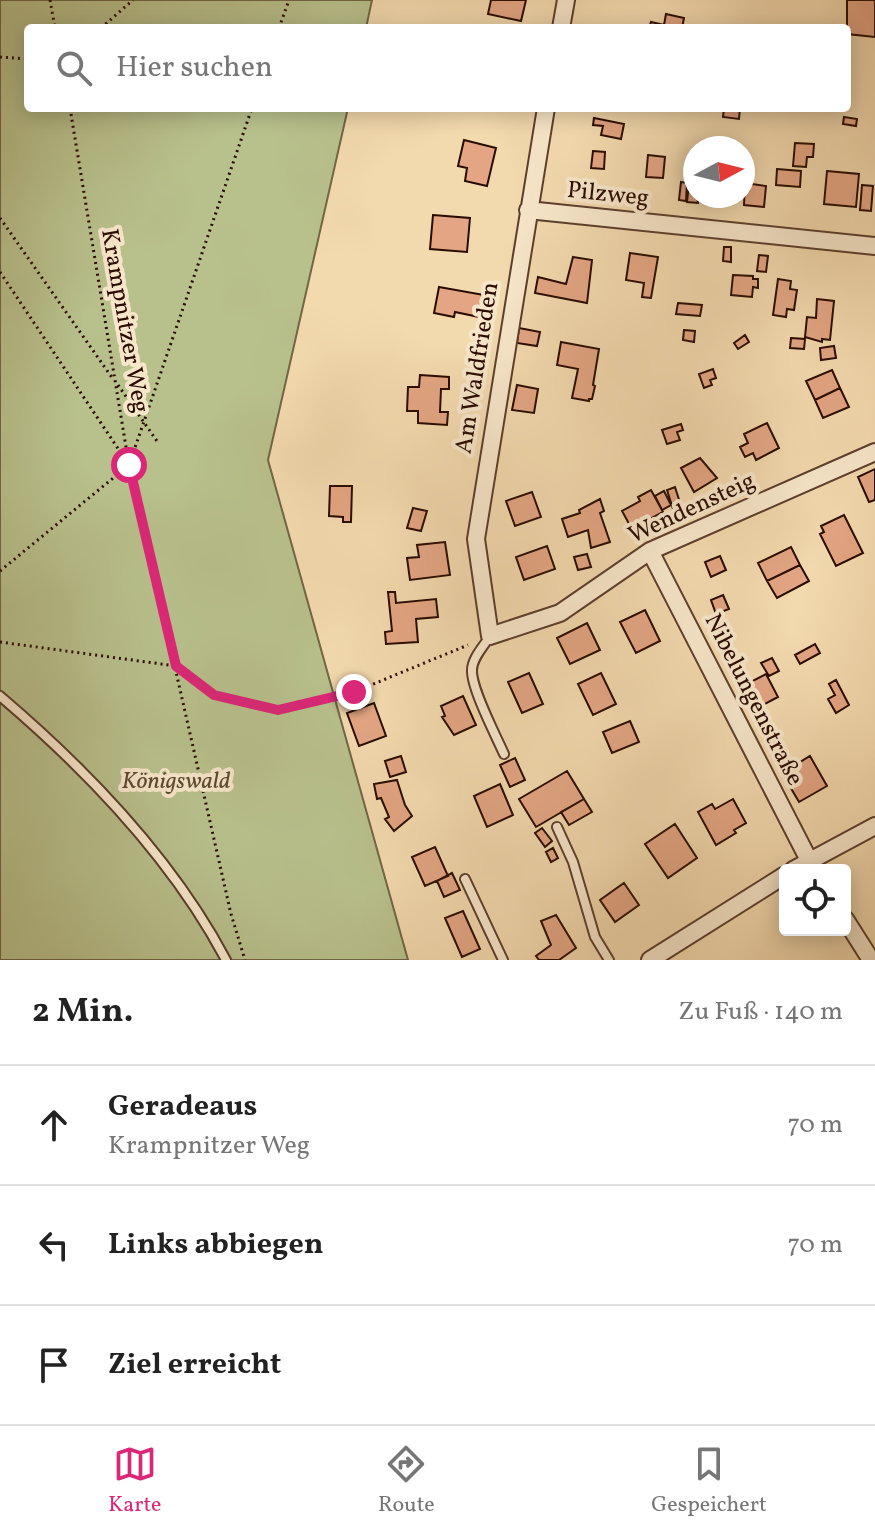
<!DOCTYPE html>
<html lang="de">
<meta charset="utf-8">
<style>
body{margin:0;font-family:Vollkorn,serif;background:#f2f2f2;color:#222}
.controls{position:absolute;right:24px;bottom:24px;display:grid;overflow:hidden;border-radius:8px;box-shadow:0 4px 20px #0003}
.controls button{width:72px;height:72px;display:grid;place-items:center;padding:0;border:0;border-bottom:2px solid #e0e0e0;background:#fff;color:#222;font:40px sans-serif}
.compass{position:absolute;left:683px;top:136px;width:72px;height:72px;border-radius:50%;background:#fff;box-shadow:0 4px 20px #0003;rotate:83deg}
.stop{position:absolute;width:24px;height:24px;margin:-18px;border:6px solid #db2777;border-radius:50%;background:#fff}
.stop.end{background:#db2777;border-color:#fff;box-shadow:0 2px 8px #0008}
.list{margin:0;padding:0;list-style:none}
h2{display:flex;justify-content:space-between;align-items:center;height:104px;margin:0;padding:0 32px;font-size:34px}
h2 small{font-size:26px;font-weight:400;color:#767676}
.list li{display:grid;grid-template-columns:52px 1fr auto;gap:24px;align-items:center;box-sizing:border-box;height:120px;padding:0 32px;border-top:2px solid #e0e0e0}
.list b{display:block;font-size:30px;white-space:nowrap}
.list p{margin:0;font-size:26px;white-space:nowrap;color:#767676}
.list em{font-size:26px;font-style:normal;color:#767676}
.icon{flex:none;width:44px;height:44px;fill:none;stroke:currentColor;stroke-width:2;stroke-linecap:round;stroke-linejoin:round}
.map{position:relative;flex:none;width:875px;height:960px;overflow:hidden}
.search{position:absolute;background:#fff;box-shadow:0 4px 20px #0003;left:24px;right:24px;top:24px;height:88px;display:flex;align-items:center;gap:20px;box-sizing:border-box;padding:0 28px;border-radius:8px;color:#767676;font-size:30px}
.sheet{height:464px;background:#fff}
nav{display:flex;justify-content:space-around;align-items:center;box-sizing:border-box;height:112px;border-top:2px solid #e0e0e0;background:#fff;font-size:22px;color:#767676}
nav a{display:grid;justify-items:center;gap:4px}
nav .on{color:#db2777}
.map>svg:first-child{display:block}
.green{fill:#b8c08c;stroke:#716646;stroke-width:2}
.building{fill:#e3a583;stroke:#2a0b00;stroke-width:2}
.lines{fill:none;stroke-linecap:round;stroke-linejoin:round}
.lane-casing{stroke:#5c3e2c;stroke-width:12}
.street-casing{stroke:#5c3e2c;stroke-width:20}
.path{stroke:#2a0b00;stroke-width:3;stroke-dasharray:2 4;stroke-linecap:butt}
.lane{stroke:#f7e6ca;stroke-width:8}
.street{stroke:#f7e6ca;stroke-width:16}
.route{stroke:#db2777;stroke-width:10}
.labels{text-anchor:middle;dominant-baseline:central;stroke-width:8;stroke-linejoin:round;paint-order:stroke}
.street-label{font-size:24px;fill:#2a0b00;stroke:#f7e6ca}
.park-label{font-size:24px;font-style:italic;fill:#5c4a31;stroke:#f7e6ca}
</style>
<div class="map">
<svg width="875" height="960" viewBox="0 0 875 960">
<rect width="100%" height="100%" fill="#f3d9ae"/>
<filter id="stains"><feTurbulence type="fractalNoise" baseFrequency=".0025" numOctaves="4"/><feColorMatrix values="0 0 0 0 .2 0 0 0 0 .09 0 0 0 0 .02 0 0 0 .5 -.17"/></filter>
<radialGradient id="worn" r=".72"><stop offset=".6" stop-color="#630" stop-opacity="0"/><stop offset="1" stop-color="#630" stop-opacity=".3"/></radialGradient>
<path class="green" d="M0 0H372L366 28H28V108H348L268 460 408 960H0Z"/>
<path class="building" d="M491 0H526L521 21 488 14Z
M847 0H875V37L847 34Z
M666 14 684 18 682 28H649L651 22 664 25Z
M724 108H740L739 119 723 117Z
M844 117 857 119 856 126 843 124Z
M594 118 624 124 621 139 601 135 603 126 593 125Z
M464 140 496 148 487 186 465 181 467 168 458 166Z
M795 143 814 144 813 157H807L806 167 793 166Z
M593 151 605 152 604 169 591 168Z
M648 155 665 157 663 178 646 177Z
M777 169 801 171 800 187 776 185Z
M827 171 859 174 856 207 824 204Z
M681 182 687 183 686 201 679 200Z
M689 183H695L698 203 687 202Z
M745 183 766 186 764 207 744 205Z
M862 185 873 186 871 211 860 210Z
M433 215 470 218 467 252 430 249Z
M724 247H731V262L723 261Z
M630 253 658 257 651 298 642 297 644 283 626 280Z
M759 255 768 256 766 272 757 271Z
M573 257 592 260 587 303 535 293 538 277 566 284Z
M733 275 753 276V279H758V288L753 287 752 297 731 295Z
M778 279 791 281 790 289 797 290 794 310 787 309 786 317 773 315Z
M439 287 484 295 479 317 455 312 454 317 434 313Z
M817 299 834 301 830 340 822 339V342L805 337 807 317 816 318Z
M678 303 702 305 700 316 676 314Z
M519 328 540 332 537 346 517 343Z
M684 330 695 331 694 342 683 340Z
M745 335 749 342 738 349 734 343Z
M791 338 805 339 804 349 790 348Z
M561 342 599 349 593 385 595 386 592 399H589V401L572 398 578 369 557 365Z
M834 346 836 358 821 360 820 348Z
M713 369 716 378 710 380 712 385 704 388 699 374Z
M832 370 840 388 815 400 806 381Z
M420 375 449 377V389H441L440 412H448L447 425 418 423V411H407L408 387H419Z
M517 385 538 389 534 413 512 410Z
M840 388 849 407 823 418 815 400Z
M767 423 779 448 756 460 753 453 745 457 740 447 748 443 744 434Z
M681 424 683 430 677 432 680 440 667 444 662 430Z
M700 458 717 478 694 492 681 468Z
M875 469V500L869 502 858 477Z
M330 486H352L351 522H343V517L329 516Z
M675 487 681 506 673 509 667 490Z
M651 490 663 512 641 524 643 529 634 533 622 511 640 501 638 497Z
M664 491 671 505 662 510 655 496Z
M532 492 541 517 515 526 506 501Z
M600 499 604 511 600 513 610 542 591 548 588 530 568 537 562 519 580 513 579 510Z
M413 508 427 511 421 531 407 528Z
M844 515 863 553 836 566 820 534 824 532 821 526Z
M445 542 450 575 410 580 407 558 419 557 417 545Z
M547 546 555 569 524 580 516 557Z
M791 547 800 565 767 581 758 563Z
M587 554 591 567 578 570 574 557Z
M720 556 726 570 711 577 705 562Z
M800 565 809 581 777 598 767 581Z
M388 592H395L396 603 436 599 438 617 416 619 418 642 386 644 385 632 392 631Z
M723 595 729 609 716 614 711 600Z
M645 610 660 641 636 653 620 622Z
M587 623 600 650 570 664 557 638Z
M815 644 820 653 800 664 795 655Z
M772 658 779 671 769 676 761 663Z
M529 673 543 704 522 713 508 682Z
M601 673 616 704 593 715 578 684Z
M766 674 778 697 753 710 741 687Z
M836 680 849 705 836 713 828 699 835 695 829 684Z
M463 696 476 725 454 735 442 717 445 716 441 706Z
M374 703 386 736 359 746 347 713Z
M630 721 639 742 612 753 603 732Z
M401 756 406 772 390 777 385 761Z
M810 756 827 786 799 802 782 773Z
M515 758 525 780 510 787 500 765Z
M567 771 584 799 536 827 519 799Z
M397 780 405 805 412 816 394 831 385 819 389 817 381 798 377 799 374 784Z
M500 784 513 815 487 827 474 796Z
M584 799 592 812 569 825 561 812Z
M733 799 746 823 734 830 736 833 716 845 698 812 712 804 715 809Z
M675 824 697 858 668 878 645 844Z
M542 828 552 841 545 847 535 833Z
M435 847 448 876 425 886 412 857Z
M553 848 558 858 551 862 546 852Z
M452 873 460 890 444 897 437 881Z
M624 883 639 905 615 922 600 900Z
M463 911 480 949 462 957 445 918Z
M556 915 576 948 559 960H539L536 956 551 945 541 921Z"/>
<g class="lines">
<g class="lane-casing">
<path id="lane" d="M490 636C484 646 472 658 472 670 471 688 496 736 504 754
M0 696C87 770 172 858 226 960
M557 827 573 862 595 937 609 960
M465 879 503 960"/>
</g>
<g class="street-casing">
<path id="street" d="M561 28 566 0
M546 108 476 539 490 636 560 613 650 551 875 452
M528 210 875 246
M650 551 814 870
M793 870 875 826
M845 919 871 960
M650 960 785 875"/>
</g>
<path class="path" d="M50 0 55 28
M101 28 133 0
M279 28 289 0
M0 57 28 59
M70 108 129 465 231 914 245 960
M0 218 113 379
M0 272 127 462
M118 385 159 444
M0 571 129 465 252 108
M0 642 176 666 214 695 278 710 354 692 468 645"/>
<use href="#lane" class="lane"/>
<use href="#street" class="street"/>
</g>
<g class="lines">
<path class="route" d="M129 465 176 666 214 695 278 710 354 692"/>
</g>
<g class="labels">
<g class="street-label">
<text transform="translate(608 195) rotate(6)">Pilzweg</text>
<text transform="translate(124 321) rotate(80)">Krampnitzer Weg</text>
<text transform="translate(478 368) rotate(-81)">Am Waldfrieden</text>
<text transform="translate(692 509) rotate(-25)">Wendensteig</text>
<text transform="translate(753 700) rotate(63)">Nibelungenstraße</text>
</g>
<g class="park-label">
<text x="176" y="782">Königswald</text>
</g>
</g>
<rect width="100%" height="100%" filter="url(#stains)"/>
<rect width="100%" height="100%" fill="url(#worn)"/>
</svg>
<div class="controls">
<button><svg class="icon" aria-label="locate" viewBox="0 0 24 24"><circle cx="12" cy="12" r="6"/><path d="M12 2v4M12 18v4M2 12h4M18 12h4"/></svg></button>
</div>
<svg class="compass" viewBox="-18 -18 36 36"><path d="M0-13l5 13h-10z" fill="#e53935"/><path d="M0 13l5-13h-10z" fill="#767676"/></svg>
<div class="stop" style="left:129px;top:465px"></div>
<div class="stop end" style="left:354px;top:692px"></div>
<div class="search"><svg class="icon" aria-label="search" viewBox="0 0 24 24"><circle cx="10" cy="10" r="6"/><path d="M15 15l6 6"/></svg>Hier suchen</div>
</div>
<section class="sheet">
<h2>2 Min.<small>Zu Fuß · 140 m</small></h2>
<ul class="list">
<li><svg class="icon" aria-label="ahead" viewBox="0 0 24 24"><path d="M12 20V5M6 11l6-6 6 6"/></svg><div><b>Geradeaus</b><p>Krampnitzer Weg</p></div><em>70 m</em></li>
<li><svg class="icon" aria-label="left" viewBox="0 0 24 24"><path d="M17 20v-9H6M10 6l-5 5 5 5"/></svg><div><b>Links abbiegen</b></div><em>70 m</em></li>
<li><svg class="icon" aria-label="arrive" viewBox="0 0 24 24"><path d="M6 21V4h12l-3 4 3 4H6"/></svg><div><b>Ziel erreicht</b></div></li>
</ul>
</section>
<nav>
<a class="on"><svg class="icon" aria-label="map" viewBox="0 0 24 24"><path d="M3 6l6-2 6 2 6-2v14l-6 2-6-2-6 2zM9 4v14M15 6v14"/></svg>Karte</a>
<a><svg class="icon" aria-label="directions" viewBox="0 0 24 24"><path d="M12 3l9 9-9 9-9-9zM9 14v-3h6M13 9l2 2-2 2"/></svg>Route</a>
<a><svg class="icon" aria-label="saved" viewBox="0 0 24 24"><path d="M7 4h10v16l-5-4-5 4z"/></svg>Gespeichert</a>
</nav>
